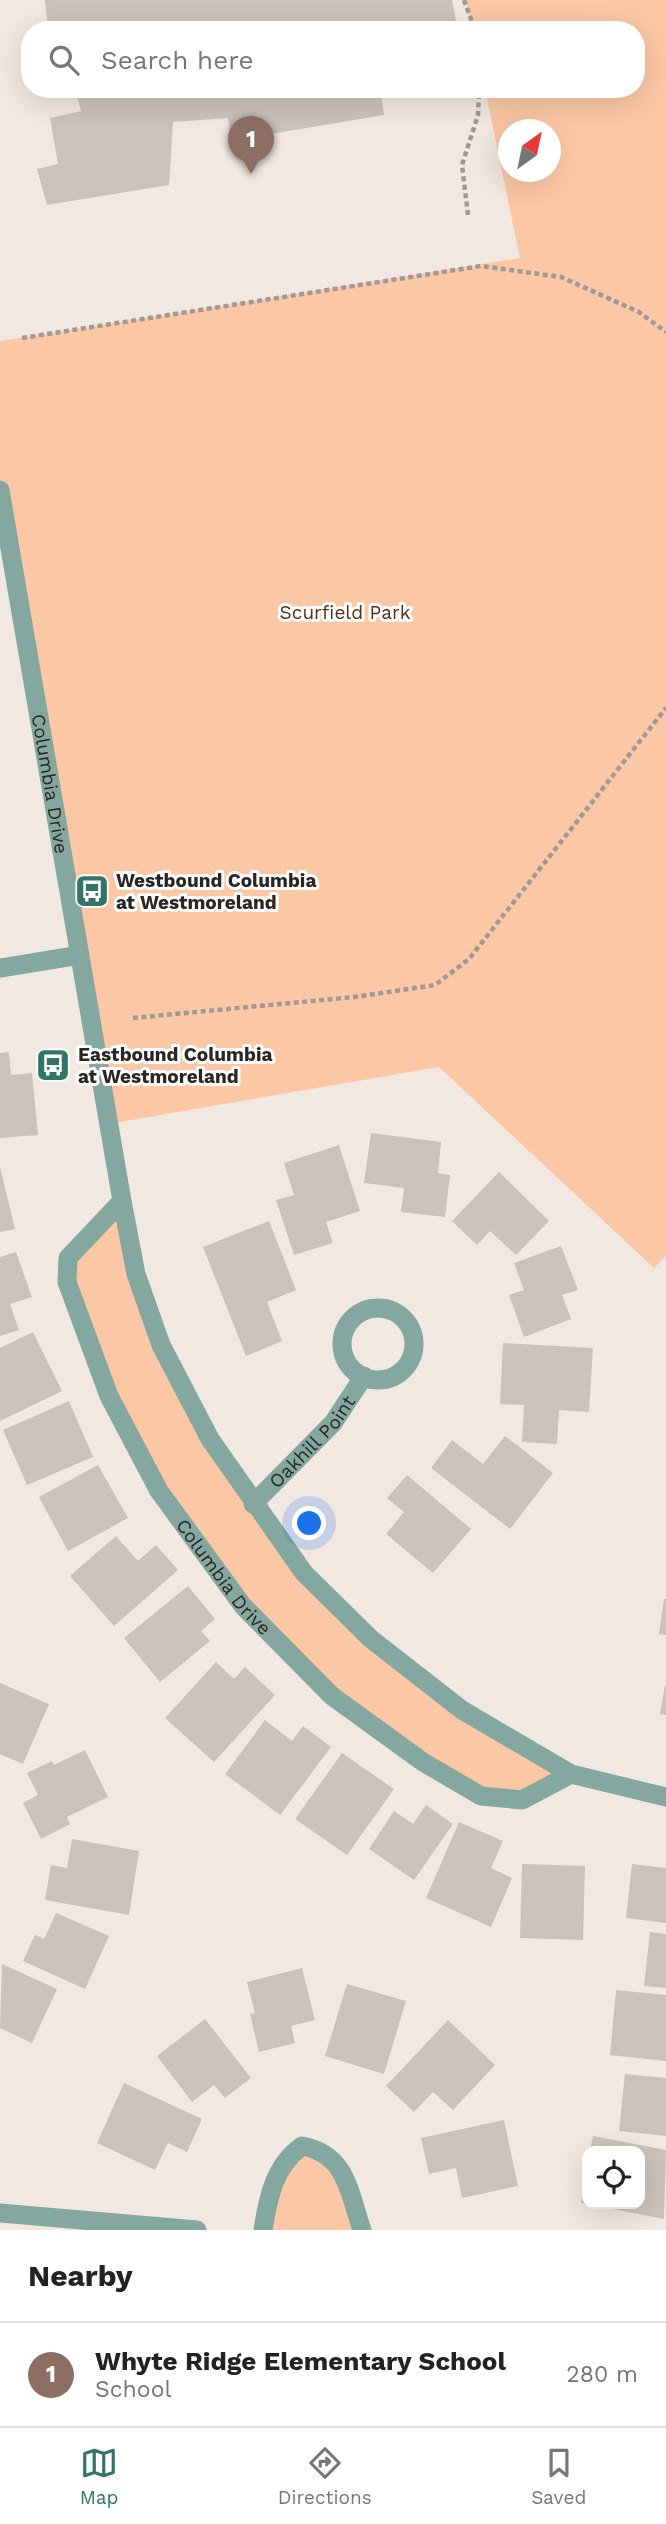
<!DOCTYPE html>
<style>
body{margin:0;font-family:"Work Sans",sans-serif;background:#f2f2f2;color:#222}
.controls{position:absolute;right:21px;bottom:21px;display:grid;overflow:hidden;border-radius:14px;box-shadow:0 7px 28px #0002}
.controls button{width:63px;height:63px;display:grid;place-items:center;padding:0;border:0;border-bottom:2px solid #e0e0e0;background:#fff;color:#222;font:35px sans-serif}
.compass{position:absolute;left:498px;top:119px;width:63px;height:63px;border-radius:50%;background:#fff;box-shadow:0 7px 28px #0002;rotate:33deg}
.you{position:absolute;left:310px;top:1524px;width:24px;height:24px;margin:-18px;border:5px solid #fff;border-radius:50%;background:#1a73e8;box-shadow:0 0 0 10px #1a73e833}
.badge{display:grid;place-items:center;width:46px;height:46px;border-radius:50%;background:#327568;color:#fff;font-size:23px;font-weight:700}
.pin{position:absolute;translate:-50% -58px;filter:drop-shadow(0 2px 4px #0008)}
.pin::after{content:'';position:absolute;top:37px;width:24px;height:21px;background:inherit;clip-path:polygon(0 0,100% 0,50% 100%)}
.list{margin:0;padding:0;list-style:none}
h2{display:flex;justify-content:space-between;align-items:center;height:91px;margin:0;padding:0 28px;font-size:30px}
h2 small{font-size:23px;font-weight:400;color:#767676}
.list li{display:grid;grid-template-columns:46px 1fr auto;gap:21px;align-items:center;box-sizing:border-box;height:105px;padding:0 28px;border-top:2px solid #e0e0e0}
.list b{display:block;font-size:26px;white-space:nowrap}
.list p{margin:0;font-size:23px;white-space:nowrap;color:#767676}
.list em{font-size:23px;font-style:normal;color:#767676}
.icon{flex:none;width:38px;height:38px;fill:none;stroke:currentColor;stroke-width:2;stroke-linecap:round;stroke-linejoin:round}
.map{position:relative;flex:none;width:666px;height:2230px;overflow:hidden}
.search{position:absolute;background:#fff;box-shadow:0 7px 28px #0002;left:21px;right:21px;top:21px;height:77px;display:flex;align-items:center;gap:18px;box-sizing:border-box;padding:0 24px;border-radius:28px;color:#767676;font-size:26px}
.sheet{height:196px;background:#fff}
nav{display:flex;justify-content:space-around;align-items:center;box-sizing:border-box;height:98px;border-top:2px solid #e0e0e0;background:#fff;font-size:19px;color:#767676}
nav a{display:grid;justify-items:center;gap:4px}
nav .on{color:#327568}
.map>svg:first-child{display:block}
.green{fill:#fbc7a5;fill-rule:evenodd}
.building{fill:#cbc2bc}
.lines{fill:none;stroke-linecap:round;stroke-linejoin:round}
.path{stroke:#a09894;stroke-width:4.5;stroke-dasharray:5 3.5;stroke-linecap:butt}
.minor{stroke:#84a89f;stroke-width:19}
.tertiary{stroke:#84a89f;stroke-width:19}
.labels{text-anchor:middle;dominant-baseline:central;stroke-width:6;stroke-linejoin:round;paint-order:stroke}
.park-label{font-size:19px;fill:#572f10;stroke:#fff}
.street-label{font-size:19px;fill:#292523;stroke:#fff}
.poi-label{font-size:19px;font-weight:bold;fill:#292523;stroke:#fff;text-anchor:start}
</style>
<div class="map">
<svg width="666" height="2230" viewBox="0 0 666 2230">
<rect width="100%" height="100%" fill="#f2e8e2"/>
<path class="green" d="M466 0H666V1256L654 1268 439 1067 108 1124 0 490V341L520 258 485 89H636V30H472ZM508 130H550V172H508Z
M122 1201 161 1345 253 1504 371 1639 571 1774 522 1800 481 1796 332 1696 243 1606 109 1396 68 1258Z
M320 2149 362 2230H264L288 2156Z"/>
<path class="building" d="M45 0H452L458 30H48Z
M75 89H380L384 115 265 135 264 130 231 136 228 118 173 122 169 185 47 205 37 169 58 164 50 118 81 111Z
M9 1052 11 1075 32 1073 38 1135 0 1138V1053Z
M371 1133 441 1142 438 1173 450 1175 445 1217 401 1212 404 1188 364 1183Z
M339 1145 360 1211 326 1222 333 1243 294 1255 276 1200 294 1195 284 1163Z
M0 1167 15 1229 0 1232Z
M499 1172 549 1221 516 1255 490 1231 477 1245 452 1221Z
M269 1221 296 1290 267 1302 282 1341 246 1356 203 1247Z
M561 1246 578 1290 562 1295 571 1319 524 1337 509 1295 524 1290 514 1263Z
M16 1252 32 1297 10 1304 19 1330 0 1336V1257Z
M33 1332 62 1391 0 1421V1348Z
M503 1343 593 1348 589 1412 559 1410 557 1444 522 1442 524 1405 500 1404Z
M69 1401 93 1457 27 1485 3 1430Z
M505 1436 553 1473 510 1529 431 1468 452 1440 483 1464Z
M98 1465 128 1518 68 1551 39 1497Z
M407 1475 471 1529 433 1573 386 1534 404 1512 387 1498Z
M116 1536 138 1561 156 1545 178 1570 114 1626 70 1576Z
M188 1586 215 1619 201 1631 210 1641 160 1682 124 1638Z
M664 1599H666V1635L659 1634Z
M216 1662 234 1679 245 1667 275 1695 214 1762 165 1718Z
M0 1683 49 1704 23 1764 0 1754Z
M665 1686H666V1715L660 1714Z
M265 1720 292 1741 303 1726 331 1747 280 1815 225 1774Z
M85 1750 108 1797 67 1817 70 1824 41 1839 23 1803 38 1795 27 1773 52 1761 54 1765Z
M342 1753 394 1789 347 1855 295 1819Z
M426 1805 453 1824 414 1880 369 1849 394 1811 413 1824Z
M459 1822 503 1841 491 1868 512 1878 491 1927 426 1898Z
M72 1839 139 1851 129 1915 45 1900 51 1865 67 1868Z
M522 1864 585 1866 583 1940 520 1938Z
M632 1864 666 1868V1923L626 1918Z
M56 1913 109 1936 85 1989 23 1961 35 1935 44 1939Z
M650 1932 666 1934V1988L644 1986Z
M2 1964 57 1989 32 2043 0 2028Z
M302 1968 315 2020 291 2026 295 2043 259 2052 250 2014 255 2013 247 1982Z
M347 1984 406 2001 384 2074 325 2056Z
M616 1990 666 1995V2061L610 2055Z
M205 2019 251 2078 225 2098 214 2085 192 2102 157 2056Z
M448 2020 495 2065 453 2110 433 2092 414 2112 386 2086Z
M625 2074 666 2078V2136L619 2131Z
M124 2083 202 2119 187 2152 168 2143 155 2170 97 2143Z
M504 2120 518 2186 462 2198 456 2168 429 2174 421 2138Z
M593 2136 666 2150 664 2219 592 2205 640 2204V2151H590Z
M586 2175H587V2204L581 2203Z"/>
<g class="lines">
<path class="path" d="M464 0 475 30
M468 215 462 165 478 115 479 89
M22 338 481 266 561 277 639 312 666 332
M133 1018 354 997 435 985 469 959 666 708"/>
<g class="minor">
<path d="M0 968 80 955"/>
<path id="s1" d="M122 1201 68 1258 67 1282 109 1396 159 1491 243 1606 332 1696 423 1762 481 1796 522 1800 571 1774"/>
<circle cx="378" cy="1344" r="36"/>
<path id="s2" d="M253 1504 333 1423 364 1376"/>
<path d="M0 2213 197 2230"/>
<path d="M263 2230C268 2198 274 2166 302 2146 347 2154 349 2193 362 2230"/>
</g>
<path class="tertiary" id="s3" d="M0 490 122 1201 136 1274 161 1345 210 1439 304 1573 371 1639 462 1710 571 1774 666 1797"/>
</g>
<defs>
<g id="bus-square" transform="scale(1.75)"><rect x="-9" y="-9" width="18" height="18" rx="4" fill="#327568" stroke="#fff"/><path d="M-5-6H5V4H4V6H2V4H-2V6H-4V4H-5ZM-3.5-4V0h7V-4ZM-3.5 1.2v1.5H-2V1.2ZM2 1.2v1.5H3.5V1.2Z" fill="#fff"/></g>
</defs>
<g fill-rule="evenodd">
<use href="#bus-square" x="92" y="891"/>
<use href="#bus-square" x="53" y="1065"/>
</g>
<g class="labels">
<g class="park-label">
<text x="345" y="612">Scurfield Park</text>
</g>
<g class="street-label">
<text stroke="none"><textPath href="#s3" startOffset="298">Columbia Drive</textPath></text>
<text stroke="none"><textPath href="#s2" startOffset="86">Oakhill Point</textPath></text>
<text stroke="none"><textPath href="#s1" startOffset="439">Columbia Drive</textPath></text>
</g>
<g class="poi-label">
<text x="116" y="880">Westbound Columbia<tspan x="116" dy="22">at Westmoreland</tspan></text>
<text x="78" y="1054">Eastbound Columbia<tspan x="78" dy="22">at Westmoreland</tspan></text>
</g>
</g>
</svg>
<div class="controls">
<button><svg class="icon" aria-label="locate" viewBox="0 0 24 24"><circle cx="12" cy="12" r="6"/><path d="M12 2v4M12 18v4M2 12h4M18 12h4"/></svg></button>
</div>
<svg class="compass" viewBox="-18 -18 36 36"><path d="M0-13l5 13h-10z" fill="#e53935"/><path d="M0 13l5-13h-10z" fill="#767676"/></svg>
<div class="you"></div>
<div class="pin badge" style="left:251px;top:174px;background:#8d6e63">1</div>
<div class="search"><svg class="icon" aria-label="search" viewBox="0 0 24 24"><circle cx="10" cy="10" r="6"/><path d="M15 15l6 6"/></svg>Search here</div>
</div>
<section class="sheet">
<h2>Nearby<small></small></h2>
<ul class="list">
<li><span class="badge" style="background:#8d6e63">1</span><div><b>Whyte Ridge Elementary School</b><p>School</p></div><em>280 m</em></li>
</ul>
</section>
<nav>
<a class="on"><svg class="icon" aria-label="map" viewBox="0 0 24 24"><path d="M3 6l6-2 6 2 6-2v14l-6 2-6-2-6 2zM9 4v14M15 6v14"/></svg>Map</a>
<a><svg class="icon" aria-label="directions" viewBox="0 0 24 24"><path d="M12 3l9 9-9 9-9-9zM9 14v-3h6M13 9l2 2-2 2"/></svg>Directions</a>
<a><svg class="icon" aria-label="saved" viewBox="0 0 24 24"><path d="M7 4h10v16l-5-4-5 4z"/></svg>Saved</a>
</nav>
